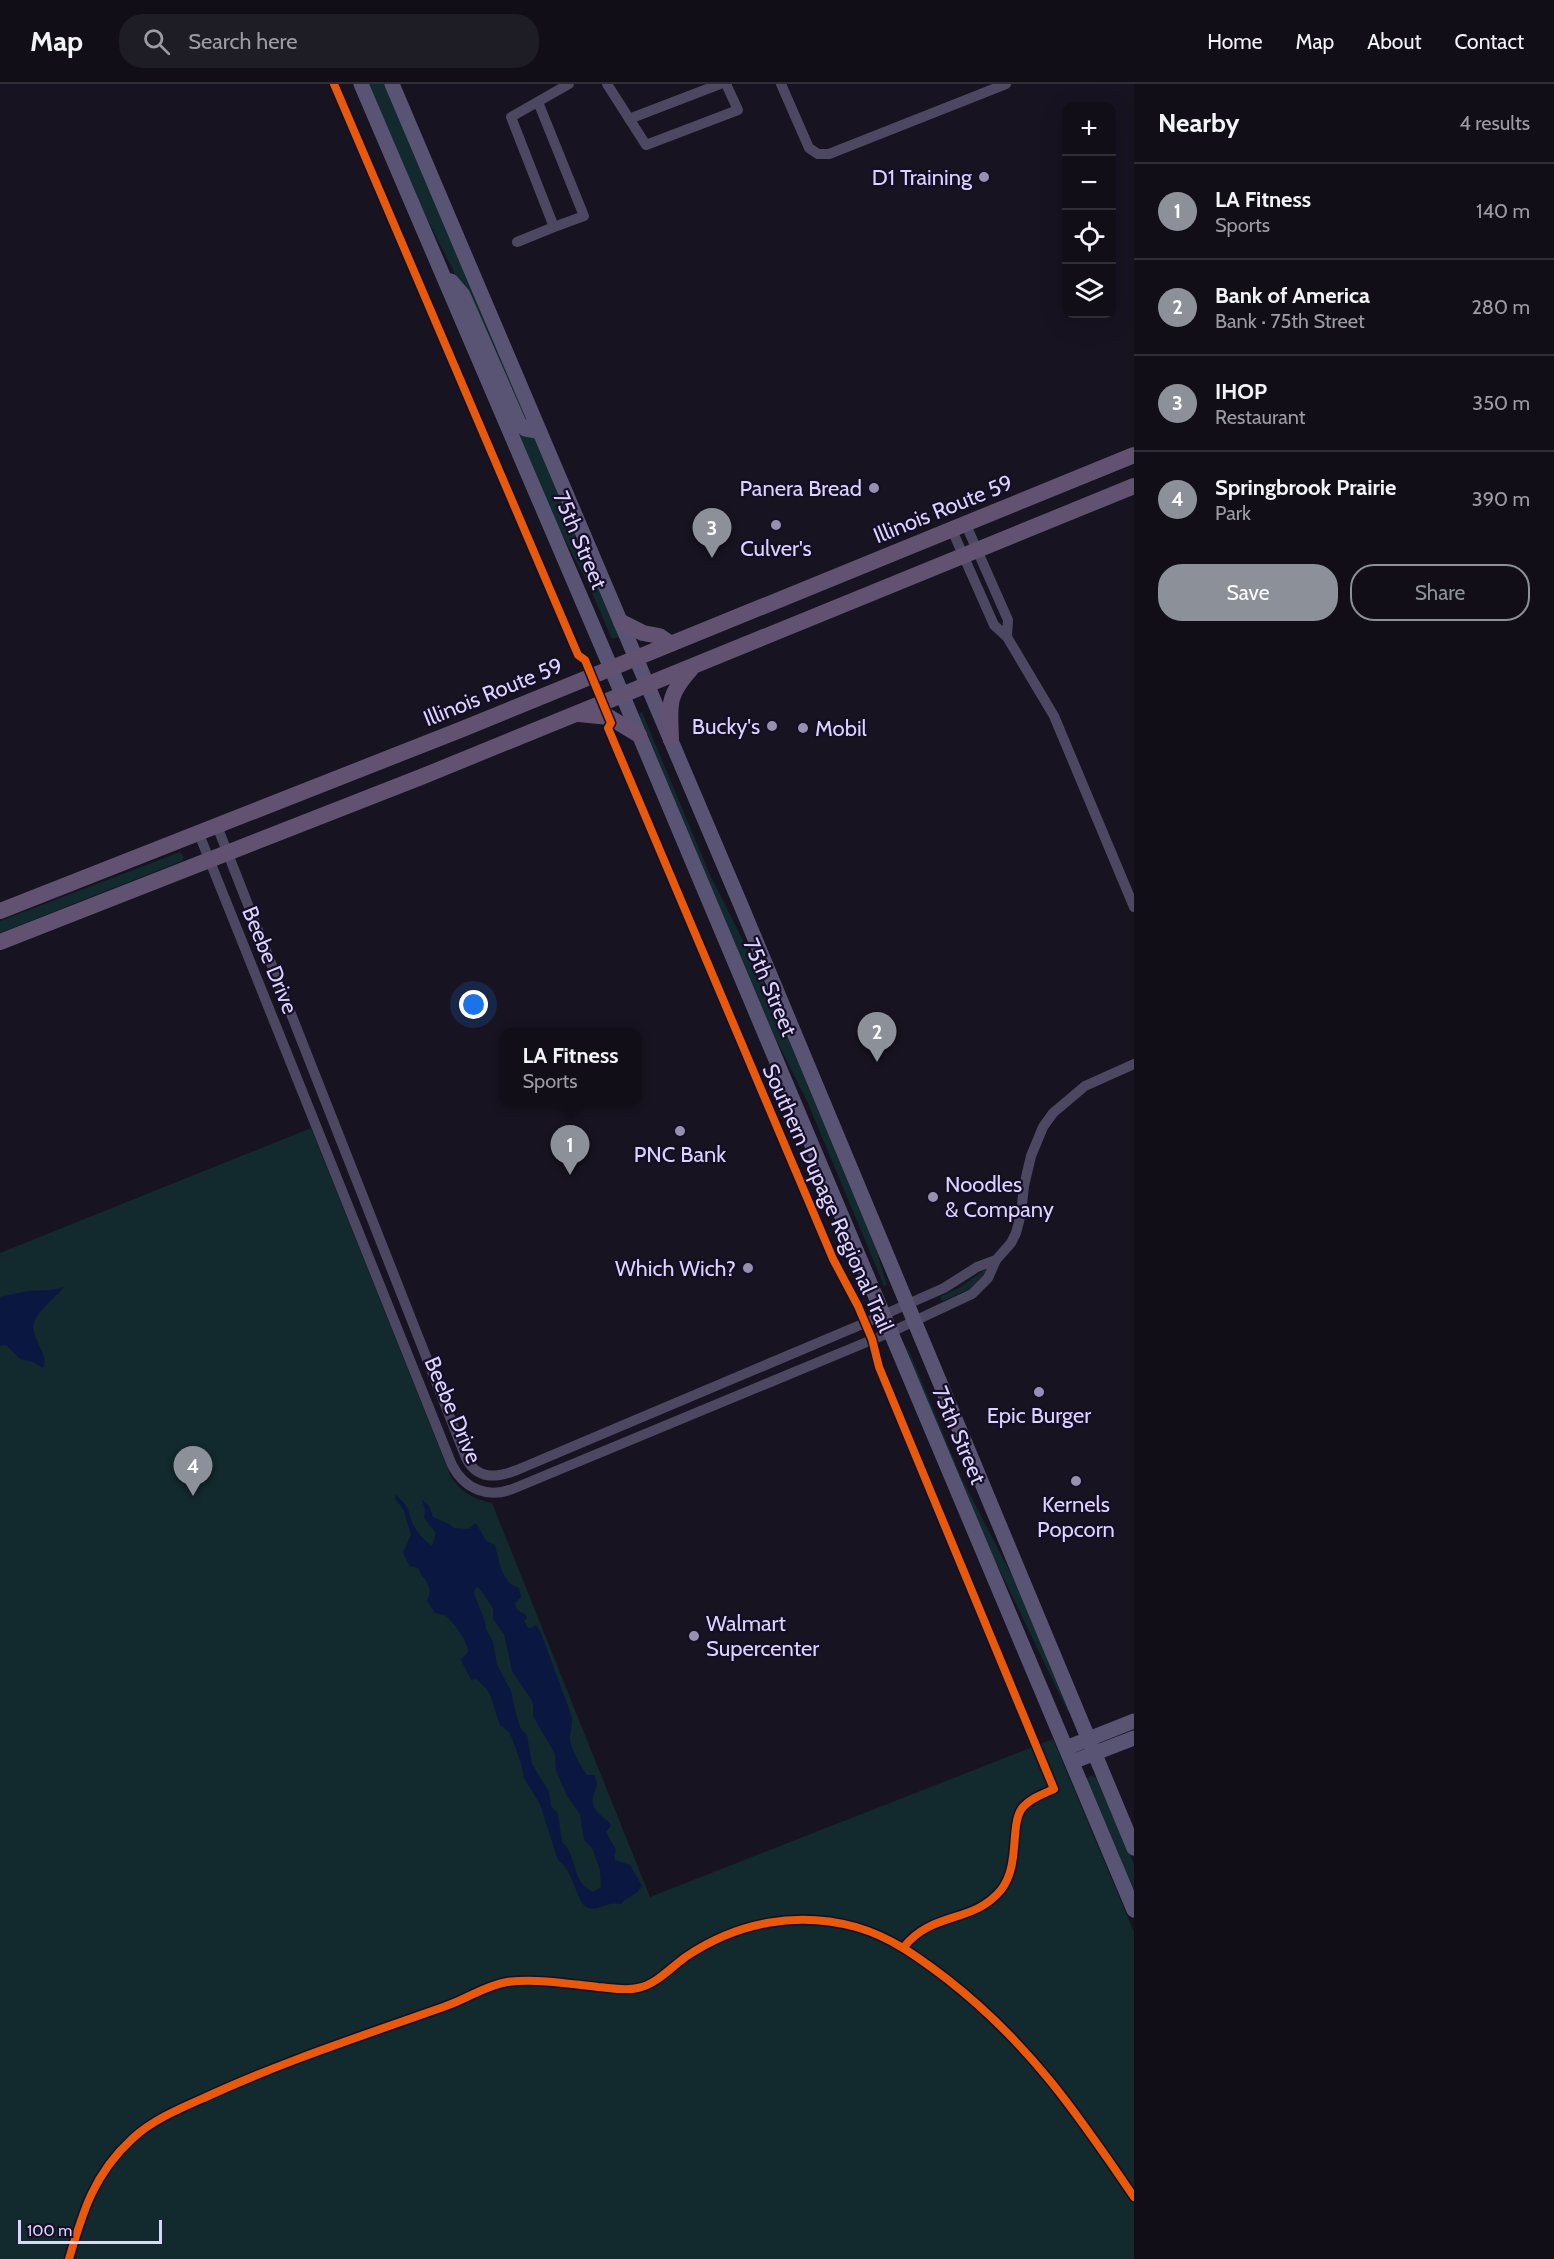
<!DOCTYPE html>
<meta charset="utf-8">
<style>
body{margin:0;font-family:Cabin,sans-serif;background:#1e1c25;color:#f1f3f6}
.controls{position:absolute;right:18px;top:18px;display:grid;overflow:hidden;border-radius:12px;box-shadow:0 6px 24px #0002}
.controls button{width:54px;height:54px;display:grid;place-items:center;padding:0;border:0;border-bottom:2px solid #302e37;background:#110e18;color:#f1f3f6;font:30px sans-serif}
.scale{position:absolute;left:18px;bottom:15px;width:144px;box-sizing:border-box;padding-left:6px;border:3px solid #ddd3ff;border-top:0;font-size:16px;line-height:21px;white-space:nowrap;color:#ddd3ff;-webkit-text-stroke:4px #150e25;paint-order:stroke}
.you{position:absolute;left:474px;top:921px;width:21px;height:21px;margin:-15px;border:4px solid #fff;border-radius:50%;background:#1a73e8;box-shadow:0 0 0 9px #1a73e833}
.badge{display:grid;place-items:center;width:39px;height:39px;border-radius:50%;background:#8c9099;color:#fff;font-size:20px;font-weight:700}
.pin{position:absolute;translate:-50% -50px;filter:drop-shadow(0 2px 3px #0008)}
.pin::after{content:'';position:absolute;top:32px;width:21px;height:18px;background:inherit;clip-path:polygon(0 0,100% 0,50% 100%)}
.popup{position:absolute;left:500px;top:944px;width:141px;height:78px;box-sizing:border-box;display:grid;place-content:center;border-radius:12px;background:#110e18;filter:drop-shadow(0 2px 4px #0005);font-size:20px;white-space:nowrap;color:#9c9ca2}
.popup b{font-size:22px;color:#f1f3f6}
.popup::after{content:'';position:absolute;left:50%;top:100%;margin-left:-12px;border:12px solid transparent;border-top-color:#110e18}
.list{margin:0;padding:0;list-style:none}
h2{display:flex;justify-content:space-between;align-items:center;height:78px;margin:0;padding:0 24px;font-size:26px}
h2 small{font-size:20px;font-weight:400;color:#9c9ca2}
.list li{display:grid;grid-template-columns:39px 1fr auto;gap:18px;align-items:center;box-sizing:border-box;height:96px;padding:0 24px;border-top:2px solid #302e37}
.list b{display:block;font-size:22px;white-space:nowrap}
.list p{margin:0;font-size:20px;white-space:nowrap;color:#9c9ca2}
.list em{font-size:20px;font-style:normal;color:#9c9ca2}
.actions{display:flex;gap:12px;padding:18px 24px}
.actions a{flex:1;padding:14px 0;border:2px solid #8c9099;border-radius:24px;text-align:center;font-size:21px;color:#8c9099}
.actions .main{background:#8c9099;color:#fff}
.icon{flex:none;width:33px;height:33px;fill:none;stroke:currentColor;stroke-width:2;stroke-linecap:round;stroke-linejoin:round}
.map{position:relative;flex:none;width:1134px;height:2175px;overflow:hidden}
header{display:flex;align-items:center;gap:36px;box-sizing:border-box;height:84px;padding:0 30px;background:#110e18;border-bottom:2px solid #302e37}
header strong{font-size:28px}
nav{display:flex;gap:33px;margin-inline-start:auto;font-size:21px}
.search{width:420px;height:54px;background:#1e1c25;display:flex;align-items:center;gap:15px;box-sizing:border-box;padding:0 21px;border-radius:24px;color:#9c9ca2;font-size:22px}
main{display:flex}
aside{flex:1;background:#110e18}
.map>svg:first-child{display:block}
.green{fill:#12292d}
.water{fill:#0a1741;fill-rule:evenodd}
.lines{fill:none;stroke-linecap:round;stroke-linejoin:round}
.street{stroke:#4c4861;stroke-width:10}
.secondary{stroke:#5a5474;stroke-width:15}
.primary{stroke:#625272;stroke-width:16}
.cycleway-casing{stroke:#150e25;stroke-width:11}
.cycleway{stroke:#e8590c;stroke-width:8}
.poi-dot{fill:#9890b1;stroke:#150e25;stroke-width:2}
.labels{text-anchor:middle;dominant-baseline:central;stroke-width:4.5;stroke-linejoin:round;paint-order:stroke}
.poi-label{font-size:22px;fill:#ddd3ff;stroke:#150e25;text-anchor:end}
.street-label{font-size:22px;fill:#ddd3ff;stroke:#150e25}
</style>
<header>
<strong>Map</strong>
<div class="search"><svg class="icon" aria-label="search" viewBox="0 0 24 24"><circle cx="10" cy="10" r="6"/><path d="M15 15l6 6"/></svg>Search here</div>
<nav><a>Home</a><a>Map</a><a>About</a><a>Contact</a></nav>
</header>
<main>
<div class="map">
<svg width="1134" height="2175" viewBox="0 0 1134 2175">
<rect width="100%" height="100%" fill="#171320"/>
<path class="green" d="M367 0H386L529 334 524 338 455 190 410 101Z
M506 323 536 352 619 553 612 555 589 502 548 423Z
M642 628 710 791 781 932 871 1149 887 1201 884 1202 807 1017 769 942 641 635 639 629Z
M180 768 184 773 182 777 0 849V837Z
M311 1044 451 1393C462 1409 474 1415 492 1419L650 1813 1053 1655 1134 1848V2175H0V1169Z
M984 1186 987 1188 969 1205 943 1217 941 1216V1212L959 1204Z
M905 1261 910 1269 961 1393 1022 1511 1070 1627 1068 1628 990 1466 903 1262Z
M1091 1691 1098 1695 1134 1780V1812L1086 1695Z"/>
<path class="water" d="M64 1203C56 1213 38 1226 34 1239 30 1254 50 1270 43 1284L33 1278 20 1275 6 1261 0 1262V1213L27 1207 52 1206Z
M396 1410C399 1415 406 1420 408 1425 412 1442 418 1451 432 1462L436 1449 424 1434 425 1426 422 1416 429 1422 433 1433 449 1440 454 1444 468 1445 476 1439 486 1457 495 1461C499 1476 501 1499 519 1504L521 1513 515 1519C516 1526 518 1527 525 1530L527 1534 524 1537 529 1545 536 1541 541 1549 572 1633C573 1642 569 1649 570 1657 572 1667 581 1683 587 1691H594C605 1711 575 1713 610 1739L611 1742 606 1748 616 1766 614 1771 615 1776 630 1781 642 1802C637 1812 627 1812 621 1820 606 1817 600 1827 588 1824 577 1821 574 1786 558 1776L540 1720 524 1694 521 1679 510 1649 500 1641 490 1610 485 1603 476 1595 471 1596 462 1578 461 1575 468 1568C469 1559 452 1535 444 1531 441 1530 438 1530 435 1529L427 1516C435 1502 423 1496 418 1484L410 1482 403 1469 411 1451 404 1427 395 1414ZM476 1503 479 1504 493 1524V1535L504 1550 512 1587 531 1615 533 1621V1632L555 1670 556 1687 567 1712 580 1730 584 1756 592 1764 600 1786 601 1803 593 1808C570 1797 578 1772 562 1758L558 1730 551 1722 549 1708 532 1680 527 1651 521 1645 517 1634 511 1607 497 1581 493 1558 486 1545 485 1538 474 1509Z"/>
<g class="lines">
<path class="street" d="M607 0 646 61 738 26 726 0
M781 0 809 64 818 70H829L1006 0
M538 18 584 132 554 143
M629 35 720 0
M517 158 554 143 511 33 569 0
M966 441 1008 536 1007 553
M952 446 994 541 1007 553 1054 632 1134 823
M217 742 466 1374C477 1396 496 1394 517 1386L865 1239 944 1204 977 1183 996 1176
M199 750 452 1381C465 1406 489 1415 515 1404L891 1248 972 1210 988 1194 996 1176 1011 1159 1016 1149 1021 1130 1024 1102 1031 1072 1043 1043 1053 1029 1085 1002 1134 980"/>
<path class="secondary" d="M361 0 611 584 1134 1826
M392 0 740 819 1134 1764
M451 197 463 211 519 339 525 345 540 348
M1066 1664 1134 1637
M1072 1678 1134 1654"/>
<path class="primary" d="M621 538 643 549 659 552 671 560
M579 630 609 633 639 651
M671 656C670 621 666 613 691 585
M0 827 460 646 1134 371
M0 858 421 693 1134 402"/>
<g class="cycleway-casing">
<path id="cycleway" d="M334 0 578 571 585 576 611 639 608 644 833 1175 858 1222 872 1255 879 1283 1054 1705C1043 1710 1031 1714 1023 1723 1009 1739 1021 1781 1001 1806 973 1840 932 1827 904 1863
M69 2175C83 2127 94 2090 132 2055 152 2036 181 2024 206 2013 284 1977 365 1951 446 1922 467 1915 484 1902 507 1898 536 1894 569 1900 598 1903 611 1904 625 1907 638 1904 657 1900 671 1883 687 1872 738 1838 797 1827 856 1843 891 1853 918 1873 947 1895 1029 1959 1077 2029 1134 2113"/>
</g>
<use href="#cycleway" class="cycleway"/>
</g>
<g class="poi-dot">
<circle cx="984" cy="93" r="6"/>
<circle cx="874" cy="404" r="6"/>
<circle cx="776" cy="441" r="6"/>
<circle cx="772" cy="642" r="6"/>
<circle cx="803" cy="644" r="6"/>
<circle cx="680" cy="1047" r="6"/>
<circle cx="933" cy="1113" r="6"/>
<circle cx="748" cy="1184" r="6"/>
<circle cx="1039" cy="1308" r="6"/>
<circle cx="1076" cy="1397" r="6"/>
<circle cx="694" cy="1552" r="6"/>
</g>
<g class="labels">
<g class="poi-label">
<text x="972" y="93">D1 Training</text>
<text x="862" y="404">Panera Bread</text>
<text x="776" y="464" text-anchor="middle">Culver's</text>
<text x="760" y="642">Bucky's</text>
<text x="815" y="644" text-anchor="start">Mobil</text>
<text x="680" y="1070" text-anchor="middle">PNC Bank</text>
<text x="945" y="1100" text-anchor="start">Noodles<tspan x="945" dy="25">&amp; Company</tspan></text>
<text x="736" y="1184">Which Wich?</text>
<text x="1039" y="1331" text-anchor="middle">Epic Burger</text>
<text x="1076" y="1420" text-anchor="middle">Kernels<tspan x="1076" dy="25">Popcorn</tspan></text>
<text x="706" y="1539" text-anchor="start">Walmart<tspan x="706" dy="25">Supercenter</tspan></text>
</g>
<g class="street-label">
<text transform="translate(943 425) rotate(-22)">Illinois Route 59</text>
<text transform="translate(580 456) rotate(67)">75th Street</text>
<text transform="translate(493 608) rotate(-22)">Illinois Route 59</text>
<text transform="translate(270 876) rotate(68)">Beebe Drive</text>
<text transform="translate(770 903) rotate(67)">75th Street</text>
<text transform="translate(828 1114) rotate(66)">Southern Dupage Regional Trail</text>
<text transform="translate(453 1326) rotate(67)">Beebe Drive</text>
<text transform="translate(959 1351) rotate(67)">75th Street</text>
</g>
</g>
</svg>
<div class="controls">
<button>+</button>
<button>−</button>
<button><svg class="icon" aria-label="locate" viewBox="0 0 24 24"><circle cx="12" cy="12" r="6"/><path d="M12 2v4M12 18v4M2 12h4M18 12h4"/></svg></button>
<button><svg class="icon" aria-label="layers" viewBox="0 0 24 24"><path d="M12 4l9 5-9 5-9-5zM3 14l9 5 9-5"/></svg></button>
</div>
<div class="scale">100 m</div>
<div class="you"></div>
<div class="pin badge" style="left:570px;top:1091px">1</div>
<div class="popup"><b>LA Fitness</b>Sports</div>
<div class="pin badge" style="left:877px;top:978px">2</div>
<div class="pin badge" style="left:712px;top:474px">3</div>
<div class="pin badge" style="left:193px;top:1412px">4</div>
</div>
<aside>
<h2>Nearby<small>4 results</small></h2>
<ul class="list">
<li><span class="badge">1</span><div><b>LA Fitness</b><p>Sports</p></div><em>140 m</em></li>
<li><span class="badge">2</span><div><b>Bank of America</b><p>Bank · 75th Street</p></div><em>280 m</em></li>
<li><span class="badge">3</span><div><b>IHOP</b><p>Restaurant</p></div><em>350 m</em></li>
<li><span class="badge">4</span><div><b>Springbrook Prairie</b><p>Park</p></div><em>390 m</em></li>
</ul>
<div class="actions"><a class="main">Save</a><a>Share</a></div>
</aside>
</main>
